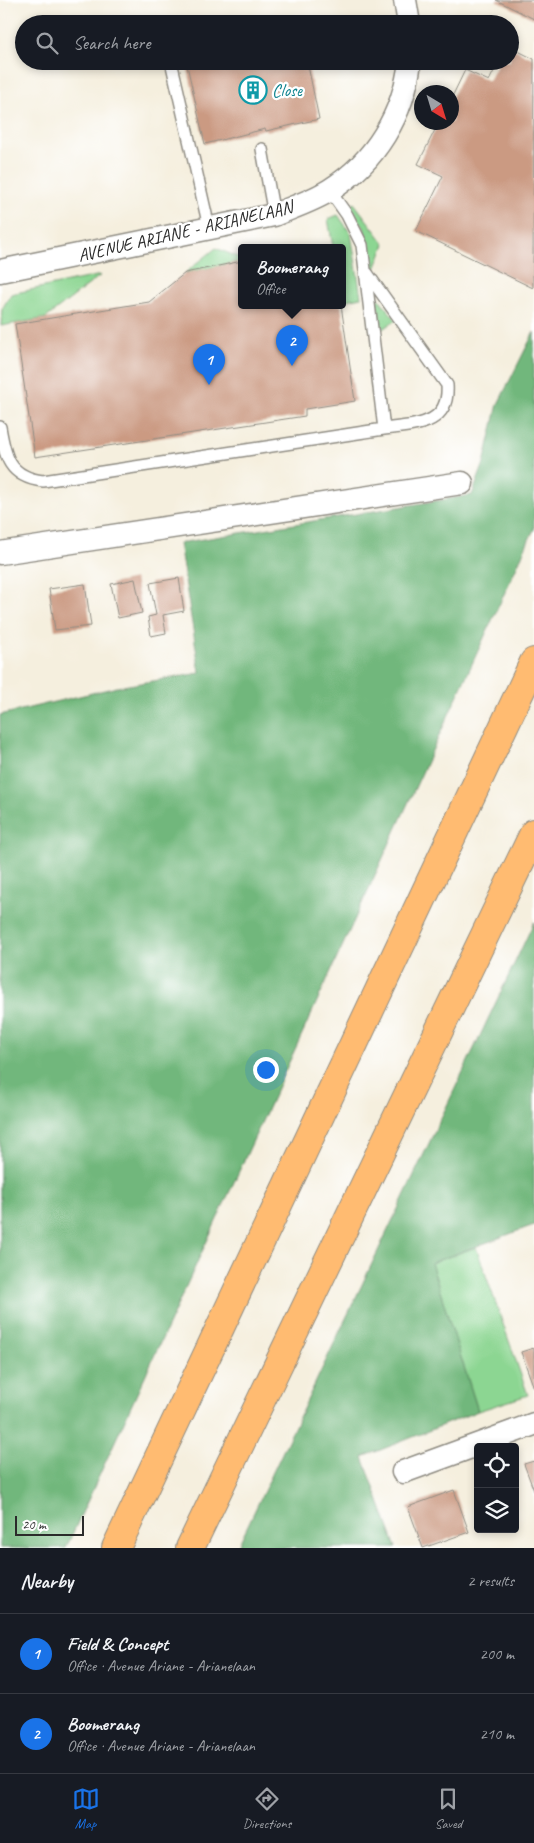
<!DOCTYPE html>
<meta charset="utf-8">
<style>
body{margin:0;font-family:Caveat,sans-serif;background:#242831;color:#f1f3f6}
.controls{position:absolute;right:15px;bottom:15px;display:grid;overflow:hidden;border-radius:5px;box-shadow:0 2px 8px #0003}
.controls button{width:45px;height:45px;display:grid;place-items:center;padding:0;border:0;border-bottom:1px solid #363941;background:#171b24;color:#f1f3f6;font:25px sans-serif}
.compass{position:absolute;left:414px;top:85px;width:45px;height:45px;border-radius:50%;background:#171b24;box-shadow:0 2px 8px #0003;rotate:142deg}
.scale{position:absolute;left:15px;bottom:12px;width:69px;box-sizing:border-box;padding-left:5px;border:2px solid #2b2b2b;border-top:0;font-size:14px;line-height:18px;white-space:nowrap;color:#2b2b2b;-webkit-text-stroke:4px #fff;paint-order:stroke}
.you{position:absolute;left:265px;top:1069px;width:18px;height:18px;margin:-12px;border:4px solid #fff;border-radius:50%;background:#1a73e8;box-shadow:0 0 0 8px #1a73e833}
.badge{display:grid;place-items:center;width:32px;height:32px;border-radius:50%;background:#1a73e8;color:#fff;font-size:16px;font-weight:700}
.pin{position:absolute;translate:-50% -41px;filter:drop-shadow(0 1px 2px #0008)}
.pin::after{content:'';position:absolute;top:26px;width:18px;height:15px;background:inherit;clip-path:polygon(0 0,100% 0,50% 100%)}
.popup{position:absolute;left:238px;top:244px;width:108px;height:65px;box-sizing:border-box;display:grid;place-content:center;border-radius:5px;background:#171b24;filter:drop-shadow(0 1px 4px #0005);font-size:16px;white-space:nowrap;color:#9ea1a6}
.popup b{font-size:19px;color:#f1f3f6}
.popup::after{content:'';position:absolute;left:50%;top:100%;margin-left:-10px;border:10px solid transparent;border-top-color:#171b24}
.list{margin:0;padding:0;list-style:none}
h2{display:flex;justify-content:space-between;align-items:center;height:65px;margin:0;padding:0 20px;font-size:21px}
h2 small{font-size:16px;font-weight:400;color:#9ea1a6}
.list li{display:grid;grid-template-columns:32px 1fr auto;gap:15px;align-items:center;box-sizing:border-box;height:80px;padding:0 20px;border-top:1px solid #363941}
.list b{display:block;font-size:19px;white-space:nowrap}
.list p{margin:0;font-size:16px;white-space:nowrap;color:#9ea1a6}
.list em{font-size:16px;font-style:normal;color:#9ea1a6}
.icon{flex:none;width:28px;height:28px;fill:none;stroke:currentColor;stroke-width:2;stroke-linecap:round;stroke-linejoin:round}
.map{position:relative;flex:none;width:534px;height:1548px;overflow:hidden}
.search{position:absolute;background:#171b24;box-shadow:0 2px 8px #0003;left:15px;right:15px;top:15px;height:55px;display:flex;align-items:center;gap:12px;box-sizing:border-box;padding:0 18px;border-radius:28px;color:#9ea1a6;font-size:19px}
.sheet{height:225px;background:#171b24}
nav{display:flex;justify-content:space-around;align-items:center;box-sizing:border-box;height:70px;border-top:1px solid #363941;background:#171b24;font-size:14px;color:#9ea1a6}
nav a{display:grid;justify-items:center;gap:2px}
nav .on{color:#1a73e8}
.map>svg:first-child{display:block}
.green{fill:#8cd692;stroke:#5c805e}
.forest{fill:#71b77c;stroke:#4e7154}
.building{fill:#cb9a82}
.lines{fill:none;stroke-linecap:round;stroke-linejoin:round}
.service-casing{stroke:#908d84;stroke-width:14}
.minor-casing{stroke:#908d84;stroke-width:25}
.motorway-casing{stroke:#908d84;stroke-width:30}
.service{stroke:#fff;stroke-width:11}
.minor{stroke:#fff;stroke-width:22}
.motorway{stroke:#ffbb71;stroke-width:28}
.labels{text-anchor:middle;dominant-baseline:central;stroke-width:4.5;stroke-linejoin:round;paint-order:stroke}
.culture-label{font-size:18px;fill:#0d838f;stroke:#fff;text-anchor:start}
.street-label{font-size:18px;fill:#2b2b2b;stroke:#fff}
</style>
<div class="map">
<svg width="534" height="1548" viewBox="0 0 534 1548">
<rect width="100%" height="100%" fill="#fff"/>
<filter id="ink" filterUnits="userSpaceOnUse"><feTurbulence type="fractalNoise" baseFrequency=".02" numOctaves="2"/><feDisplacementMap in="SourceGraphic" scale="10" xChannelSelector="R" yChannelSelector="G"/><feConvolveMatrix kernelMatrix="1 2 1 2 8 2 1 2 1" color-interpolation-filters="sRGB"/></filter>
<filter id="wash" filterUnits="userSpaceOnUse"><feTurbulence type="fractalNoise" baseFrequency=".0096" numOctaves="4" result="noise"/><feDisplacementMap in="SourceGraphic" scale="20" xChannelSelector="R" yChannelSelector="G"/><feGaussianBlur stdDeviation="1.12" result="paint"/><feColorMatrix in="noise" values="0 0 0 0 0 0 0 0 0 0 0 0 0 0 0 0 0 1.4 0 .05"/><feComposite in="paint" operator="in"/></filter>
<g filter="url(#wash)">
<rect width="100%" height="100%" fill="#f5efde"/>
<path class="green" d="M354 203 385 244 375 269 372 264 364 228 350 206Z
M338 215 351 234 361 297 342 301V247H333L328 219Z
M216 248 242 259V261L185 273Z
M101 275 46 318 1 326 2 309 11 294Z
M376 295 396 320 381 330Z
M476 1247 528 1395 478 1411 431 1263Z"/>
<path class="forest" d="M534 332V529L66 1548H0V715L117 687 200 673 179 543 472 495 484 463 498 404Z
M534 922V1225L431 1263 478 1411 363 1457 396 1548H237Z"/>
<g id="blocks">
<path class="building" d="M496 0H534V19Z
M510 47 534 59 533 288 416 231 443 176 418 164 439 122H452V97L465 70 489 81 499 61H510Z
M186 61H307L319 119 266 131 265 129 205 144Z
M242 261V305H341L355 401 305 409V416L35 457 15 324 149 302 185 273Z
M179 578 184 611 163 615 166 633 151 636 148 617 156 615 150 583Z
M135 579 142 613 118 618 111 584Z
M85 584 91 626 55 630 49 589Z
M534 1348V1388L521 1352Z
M534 1461V1491L524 1464Z
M454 1490 469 1532 423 1548 408 1507Z"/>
</g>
</g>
<g filter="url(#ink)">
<use href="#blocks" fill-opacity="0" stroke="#908d84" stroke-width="1"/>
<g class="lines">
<g class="service-casing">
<path id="service" d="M171 61 209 227
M262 149 274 215
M367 273 447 385C450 426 414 425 384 429
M0 427C5 457 9 477 43 481L384 429 362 245 347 215 330 191"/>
</g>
<g class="minor-casing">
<path id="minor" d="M405 0 409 24
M0 271 274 215C293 207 313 201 330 190 375 162 404 114 410 61
M0 553 462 483
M403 1472 534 1424"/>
</g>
<g class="motorway-casing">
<path id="motorway" d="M116 1548 534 662
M190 1548 534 833"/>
</g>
<use href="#service" class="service"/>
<use href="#minor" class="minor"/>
<use href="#motorway" class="motorway"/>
</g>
</g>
<defs>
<g id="building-ring" transform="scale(1.4375)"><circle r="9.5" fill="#fff" stroke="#0f9aa8" stroke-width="1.5"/><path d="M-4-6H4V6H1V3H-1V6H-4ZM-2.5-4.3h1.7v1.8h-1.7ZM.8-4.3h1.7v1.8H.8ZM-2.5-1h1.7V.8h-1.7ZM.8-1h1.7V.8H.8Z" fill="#0f9aa8"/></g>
</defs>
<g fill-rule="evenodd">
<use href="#building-ring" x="253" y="90"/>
</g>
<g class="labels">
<g class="culture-label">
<text x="272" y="90">Close</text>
</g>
<g class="street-label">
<text transform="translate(185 231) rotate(-13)">AVENUE ARIANE - ARIANELAAN</text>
</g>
</g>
</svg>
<div class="controls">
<button><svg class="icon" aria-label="locate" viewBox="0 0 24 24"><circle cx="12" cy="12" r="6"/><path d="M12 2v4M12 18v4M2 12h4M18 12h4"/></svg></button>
<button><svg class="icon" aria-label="layers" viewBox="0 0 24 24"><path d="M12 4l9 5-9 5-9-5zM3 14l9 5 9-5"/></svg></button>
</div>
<svg class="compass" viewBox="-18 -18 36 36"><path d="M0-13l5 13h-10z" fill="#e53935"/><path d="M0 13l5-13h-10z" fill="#9ea1a6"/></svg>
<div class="scale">20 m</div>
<div class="you"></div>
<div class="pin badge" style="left:209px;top:385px">1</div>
<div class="pin badge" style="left:292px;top:366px">2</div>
<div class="popup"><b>Boomerang</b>Office</div>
<div class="search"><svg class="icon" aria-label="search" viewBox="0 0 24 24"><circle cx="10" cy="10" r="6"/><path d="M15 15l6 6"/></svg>Search here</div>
</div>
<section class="sheet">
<h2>Nearby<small>2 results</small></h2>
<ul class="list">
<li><span class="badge">1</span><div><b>Field &amp; Concept</b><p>Office · Avenue Ariane - Arianelaan</p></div><em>200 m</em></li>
<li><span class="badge">2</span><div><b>Boomerang</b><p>Office · Avenue Ariane - Arianelaan</p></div><em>210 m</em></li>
</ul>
</section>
<nav>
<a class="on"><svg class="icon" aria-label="map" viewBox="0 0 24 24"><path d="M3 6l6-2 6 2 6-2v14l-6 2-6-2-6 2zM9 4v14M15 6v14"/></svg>Map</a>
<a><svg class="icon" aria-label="directions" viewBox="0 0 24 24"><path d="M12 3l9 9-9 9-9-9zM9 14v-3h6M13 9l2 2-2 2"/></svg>Directions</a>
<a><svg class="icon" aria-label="saved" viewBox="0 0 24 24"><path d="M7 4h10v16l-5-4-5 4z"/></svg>Saved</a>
</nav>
